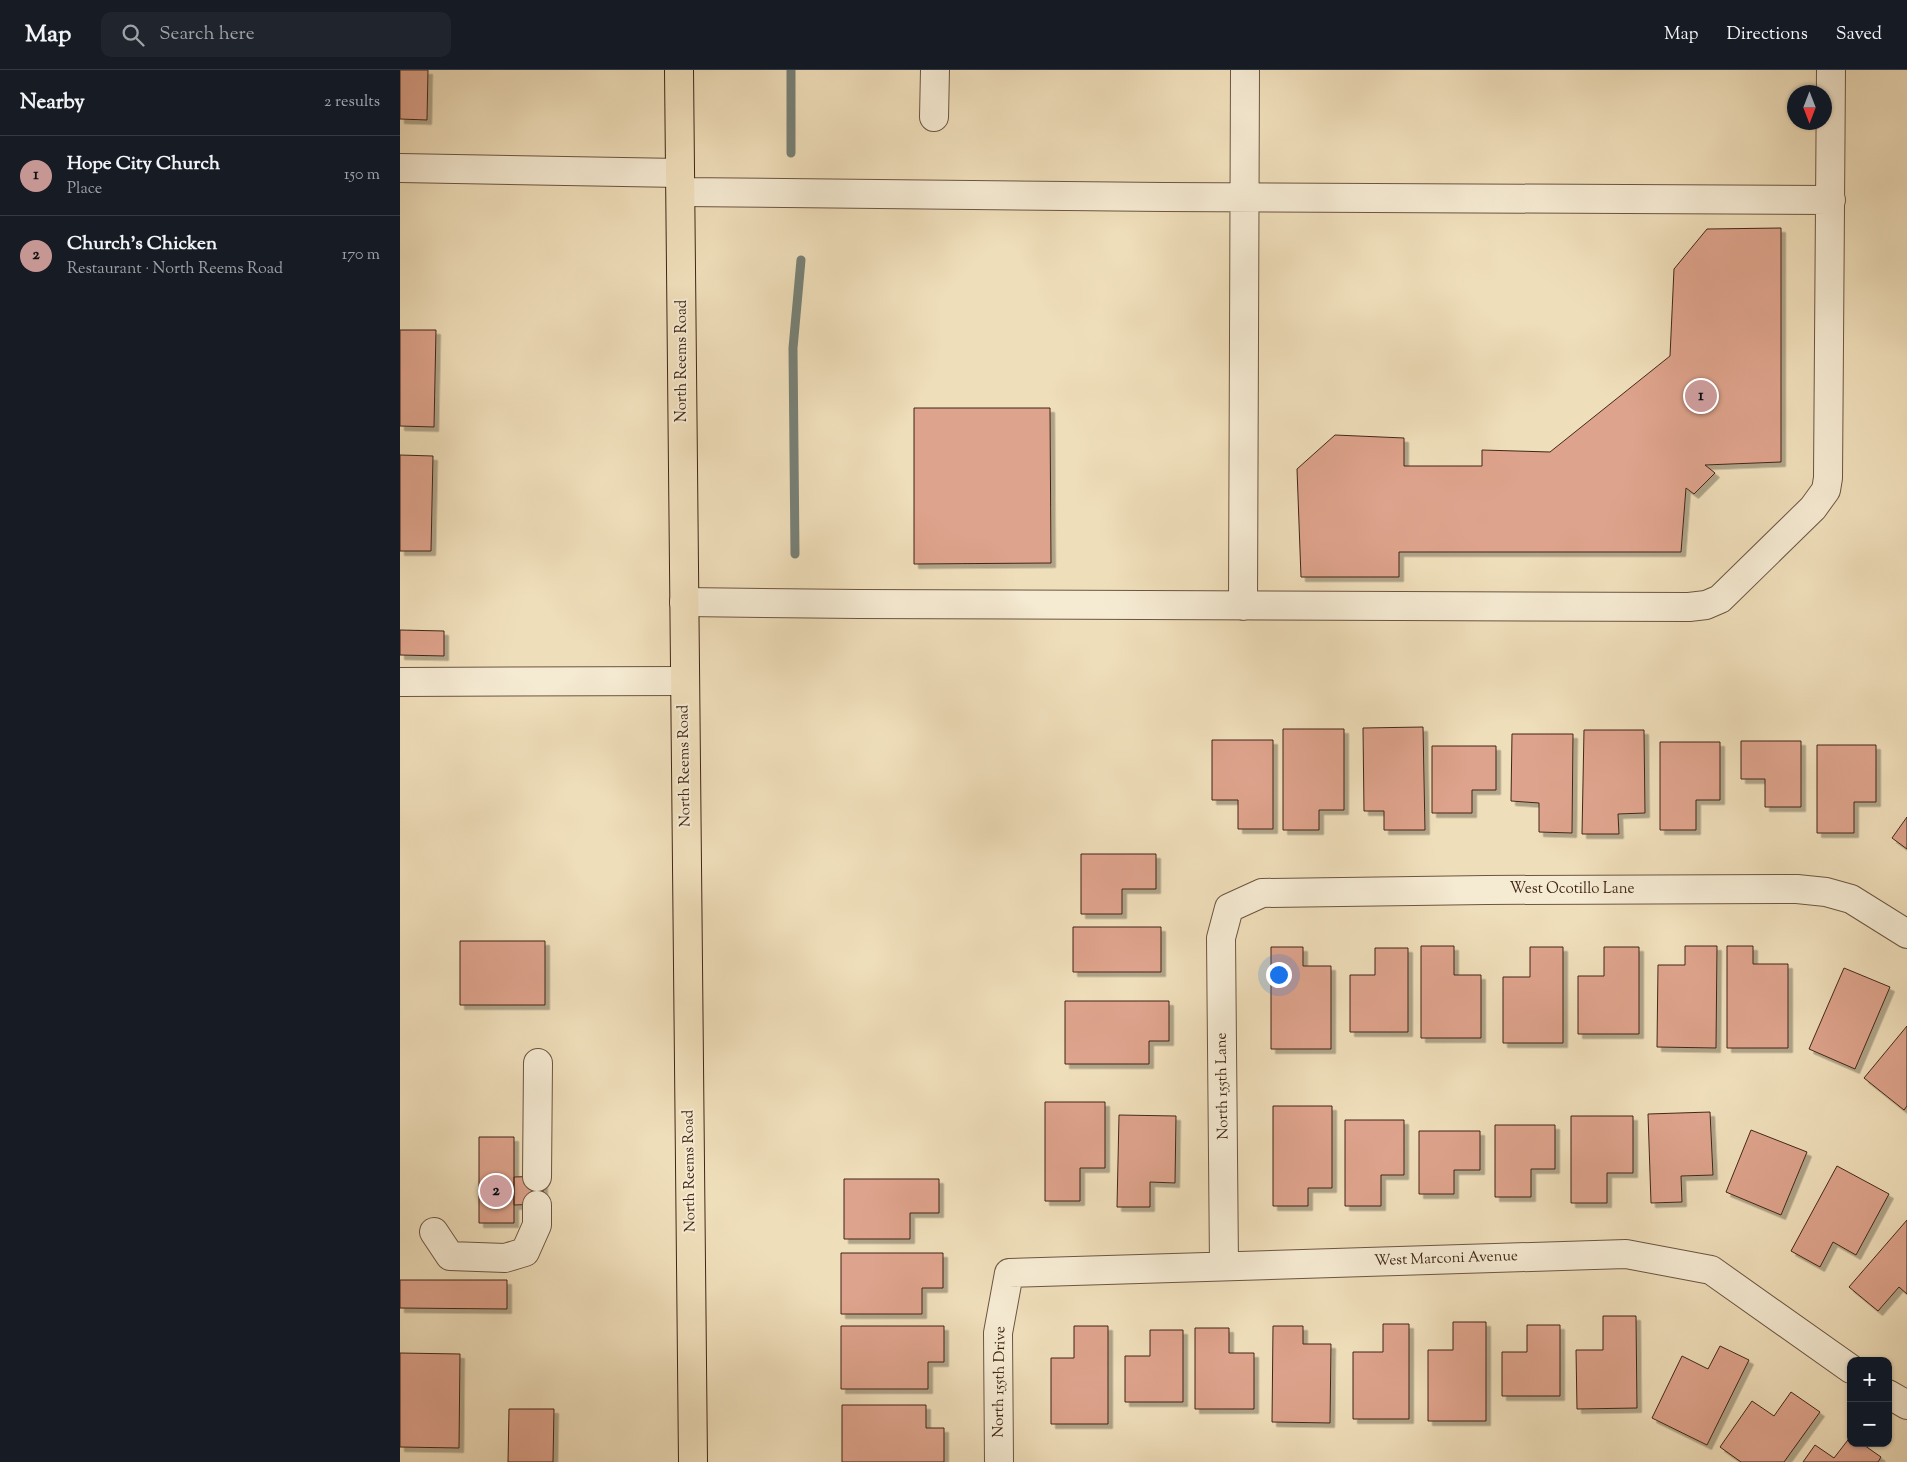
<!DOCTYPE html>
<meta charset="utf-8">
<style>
body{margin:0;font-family:"Sorts Mill Goudy",serif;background:#20242c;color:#f1f3f6}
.controls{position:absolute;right:15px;bottom:15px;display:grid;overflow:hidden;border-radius:10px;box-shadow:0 1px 4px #0004}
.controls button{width:45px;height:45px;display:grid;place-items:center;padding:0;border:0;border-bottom:1px solid #363941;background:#171b24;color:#f1f3f6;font:25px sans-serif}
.compass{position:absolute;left:1387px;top:15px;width:45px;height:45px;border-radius:50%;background:#171b24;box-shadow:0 1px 4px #0004;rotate:180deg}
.you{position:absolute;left:878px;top:904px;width:18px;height:18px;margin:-12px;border:4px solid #fff;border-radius:50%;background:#1a73e8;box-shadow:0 0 0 8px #1a73e833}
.badge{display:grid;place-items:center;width:32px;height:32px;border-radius:50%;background:#c59692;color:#111;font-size:16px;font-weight:700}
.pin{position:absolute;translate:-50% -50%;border:2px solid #fff;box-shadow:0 1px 5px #0006}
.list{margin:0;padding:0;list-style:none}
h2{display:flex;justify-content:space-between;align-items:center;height:65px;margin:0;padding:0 20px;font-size:21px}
h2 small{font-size:16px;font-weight:400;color:#9ea1a6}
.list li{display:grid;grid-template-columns:32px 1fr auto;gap:15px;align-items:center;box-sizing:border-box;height:80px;padding:0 20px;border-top:1px solid #363941}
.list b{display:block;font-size:19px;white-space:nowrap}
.list p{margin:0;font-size:16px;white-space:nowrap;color:#9ea1a6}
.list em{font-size:16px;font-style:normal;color:#9ea1a6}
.icon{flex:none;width:28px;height:28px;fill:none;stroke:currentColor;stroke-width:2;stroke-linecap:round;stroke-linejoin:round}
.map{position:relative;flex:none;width:1507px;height:1392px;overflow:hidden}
header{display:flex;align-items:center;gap:30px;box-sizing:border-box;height:70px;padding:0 25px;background:#171b24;border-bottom:1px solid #363941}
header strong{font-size:24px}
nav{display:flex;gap:28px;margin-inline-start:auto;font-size:18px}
.search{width:350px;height:45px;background:#20242c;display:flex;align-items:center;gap:12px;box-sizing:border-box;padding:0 18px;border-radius:10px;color:#9ea1a6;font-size:19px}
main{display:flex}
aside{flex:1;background:#171b24}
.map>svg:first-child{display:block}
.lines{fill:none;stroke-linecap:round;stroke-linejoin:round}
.stream{stroke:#778076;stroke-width:9}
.building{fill:#dea38c;stroke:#412717;filter:url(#shadow)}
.minor-casing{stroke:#6c5540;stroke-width:30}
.major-casing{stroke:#412717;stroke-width:30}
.minor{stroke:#f5ead2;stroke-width:28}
.major{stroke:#efdeba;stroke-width:28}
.labels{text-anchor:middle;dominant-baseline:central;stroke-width:4;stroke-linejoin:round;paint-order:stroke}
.street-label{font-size:15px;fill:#412717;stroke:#f5ead2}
</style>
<header>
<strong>Map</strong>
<div class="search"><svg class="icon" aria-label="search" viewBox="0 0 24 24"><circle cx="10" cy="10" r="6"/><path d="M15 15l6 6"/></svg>Search here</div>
<nav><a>Map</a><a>Directions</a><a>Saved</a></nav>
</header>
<main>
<aside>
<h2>Nearby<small>2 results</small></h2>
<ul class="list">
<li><span class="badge">1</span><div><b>Hope City Church</b><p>Place</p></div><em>150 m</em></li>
<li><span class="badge">2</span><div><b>Church's Chicken</b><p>Restaurant · North Reems Road</p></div><em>170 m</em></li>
</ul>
</aside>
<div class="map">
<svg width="1507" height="1392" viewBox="0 0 1507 1392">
<defs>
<filter id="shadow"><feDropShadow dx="4.5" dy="4.5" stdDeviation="0" flood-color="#0004"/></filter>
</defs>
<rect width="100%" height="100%" fill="#efdeba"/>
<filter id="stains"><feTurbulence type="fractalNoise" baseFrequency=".004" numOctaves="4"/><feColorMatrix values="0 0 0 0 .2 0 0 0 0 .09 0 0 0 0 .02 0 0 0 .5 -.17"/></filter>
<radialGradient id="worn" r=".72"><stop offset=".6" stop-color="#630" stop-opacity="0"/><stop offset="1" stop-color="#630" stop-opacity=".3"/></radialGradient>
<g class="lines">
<path class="stream" d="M391 0V83
M395 484 393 278 401 190"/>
</g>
<path class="building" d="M0 0H28L27 50 0 49Z
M1381 158V392L1305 395 1315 403 1294 424 1286 418 1281 482H999V507H901L897 399 935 365 1004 368V396H1082V380L1150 382 1270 286 1274 199 1307 159Z
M0 260H36L34 357 0 356Z
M514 338H650L651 493 514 494Z
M0 385 33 386 31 481H0Z
M0 560 44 561V586L0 585Z
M1023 657 1025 760H984V741H964L963 658Z
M883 659H944V740H919V760H883Z
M1184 660H1244L1245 743 1218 744 1219 764H1182Z
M1112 664H1173L1172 763 1139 762V733L1111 731Z
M812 670H873V759H838V730H812Z
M1341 671H1401V737H1365V709H1341Z
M1260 672H1320V730H1296V760H1260Z
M1417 675H1476V732H1454V763H1417Z
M1032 676H1096V720H1072V743H1032Z
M1507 747V779L1492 768Z
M681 784H756V819H722V844H681Z
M673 857H761V902H673Z
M60 871H145V935H60Z
M1021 876H1054V905H1081V968H1021Z
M1285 876H1317L1316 978 1257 977 1258 895H1285Z
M1327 876H1353V894H1388V978H1327Z
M871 877H903V896H931V979H871Z
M1130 877H1163V973H1103V907H1130Z
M1204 877H1239V964H1178V906H1204Z
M975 878H1008V962H950V905H975Z
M1444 898 1490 917 1455 999 1409 979Z
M665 931H769V971H749V994H665Z
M1507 956V1036L1504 1040 1464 1008Z
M645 1032H705V1098H680V1131H645Z
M873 1036H932V1118H908V1136H873Z
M1310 1042 1313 1105 1281 1106 1282 1132 1251 1133 1248 1044Z
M719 1045 776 1046 775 1113 750 1112V1137H717Z
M1171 1046H1233V1103H1207V1133H1171Z
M945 1050H1004V1105H981V1136H945Z
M1095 1055H1155V1099H1131V1127H1095Z
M1351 1060 1407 1082 1381 1145 1326 1122Z
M1019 1061H1080V1100H1054V1124H1019Z
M79 1067H114V1153H79Z
M1437 1096 1489 1124 1456 1185 1433 1172 1420 1197 1391 1181Z
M143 1106V1134L114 1135V1107Z
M444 1109H539V1143H510V1169H444Z
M1507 1150V1224L1499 1217 1478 1241 1449 1217Z
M441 1183H543V1218H522V1244H441Z
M0 1210H107V1239L0 1238Z
M1203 1246H1236L1237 1338 1177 1339 1176 1280H1203Z
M1053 1252H1086V1351H1028V1280H1053Z
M983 1254H1009V1349H953V1282H983Z
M1127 1255H1160V1326H1102V1282H1127Z
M441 1256H544V1292H528V1319H441Z
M674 1256H708V1354H651V1288H674Z
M873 1256H903V1274H931L930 1353 872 1352Z
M795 1258H829V1283H854V1339H795Z
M750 1260H783V1332H725V1286H750Z
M1320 1276 1349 1290 1307 1375 1252 1348 1282 1286 1308 1299Z
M0 1283 60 1284 59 1378 0 1377Z
M1391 1322 1420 1342 1384 1392H1341L1320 1377 1352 1331 1374 1346Z
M442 1335H526V1358H544V1392H442Z
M109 1339H154L153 1392H108Z
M1451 1366V1373H1461L1481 1387 1478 1392H1403L1415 1375 1434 1388Z"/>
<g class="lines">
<g class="minor-casing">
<path id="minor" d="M534 47 535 0
M0 98 280 103
M281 122 764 127 1431 130
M284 532 459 534 1289 537 1306 535 1320 529 1413 438 1426 420 1428 408 1431 0
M843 536 845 0
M0 612 284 611
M137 1107 138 993
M34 1162 50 1186 105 1188 125 1182 137 1155V1135
M824 1195 821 868 829 838 862 823 1086 820 1397 819 1426 822 1451 829 1507 864
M1488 1324 1507 1335
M599 1392 598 1263 609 1203 1226 1184 1311 1200 1451 1299"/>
</g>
<g class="major-casing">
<path id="major" d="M279 0 293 1392"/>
</g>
<use href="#minor" class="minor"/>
<use href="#major" class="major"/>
</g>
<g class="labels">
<g class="street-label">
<text transform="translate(282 291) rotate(-90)">North Reems Road</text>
<text transform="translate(285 696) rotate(-91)">North Reems Road</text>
<text x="1172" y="819">West Ocotillo Lane</text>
<text transform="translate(823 1016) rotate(-91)">North 155th Lane</text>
<text transform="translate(290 1101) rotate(-91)">North Reems Road</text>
<text transform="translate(1046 1189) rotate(-2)">West Marconi Avenue</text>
<text transform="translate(600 1312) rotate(-89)">North 155th Drive</text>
</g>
</g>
<rect width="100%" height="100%" filter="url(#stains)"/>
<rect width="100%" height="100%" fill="url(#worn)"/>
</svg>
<div class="controls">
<button>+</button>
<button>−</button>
</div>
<svg class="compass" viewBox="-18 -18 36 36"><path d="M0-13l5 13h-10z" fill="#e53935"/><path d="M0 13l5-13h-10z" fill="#9ea1a6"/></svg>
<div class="you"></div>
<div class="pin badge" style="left:1301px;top:326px">1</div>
<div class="pin badge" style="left:96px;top:1121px">2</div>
</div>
</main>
